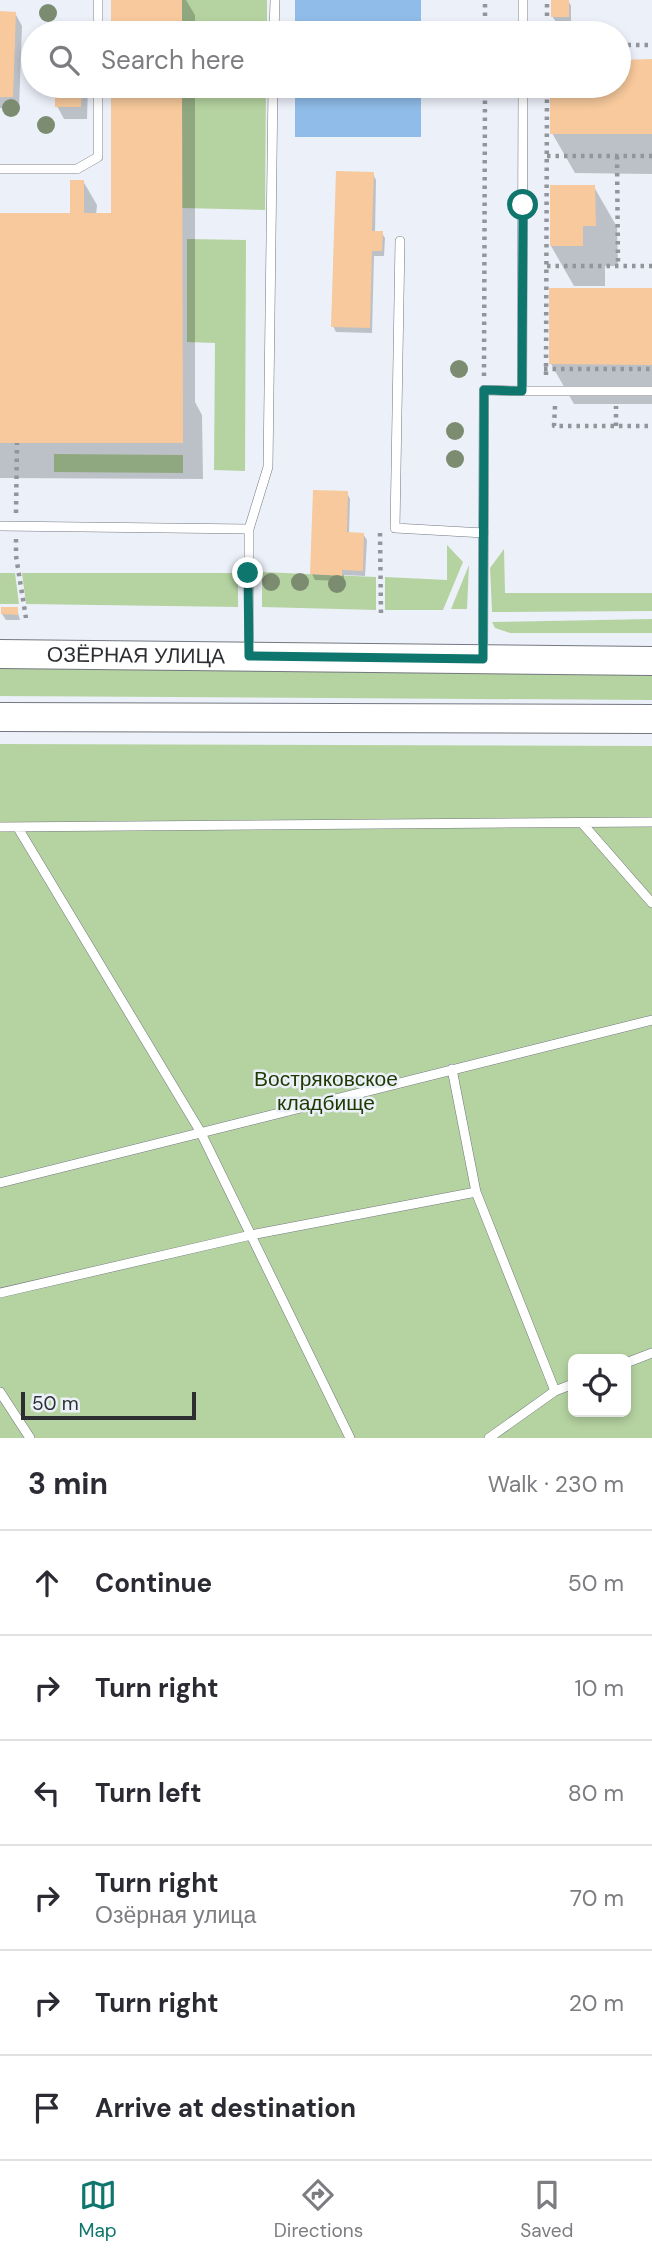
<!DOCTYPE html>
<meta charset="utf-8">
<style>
body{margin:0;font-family:"DM Sans",sans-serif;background:#f2f2f3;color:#2b2b33}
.controls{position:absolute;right:21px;bottom:21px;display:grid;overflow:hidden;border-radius:10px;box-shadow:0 4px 10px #0003}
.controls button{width:63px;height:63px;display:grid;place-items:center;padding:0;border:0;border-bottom:2px solid #e1e1e2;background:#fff;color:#2b2b33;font:35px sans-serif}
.scale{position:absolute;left:21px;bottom:18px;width:175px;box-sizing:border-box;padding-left:7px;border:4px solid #2c2e31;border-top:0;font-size:19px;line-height:24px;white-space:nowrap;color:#2c2e31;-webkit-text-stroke:5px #ecf0f9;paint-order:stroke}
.stop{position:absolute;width:21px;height:21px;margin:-16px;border:5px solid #0f766e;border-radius:50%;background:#fff}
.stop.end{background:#0f766e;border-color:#fff;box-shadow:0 2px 7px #0008}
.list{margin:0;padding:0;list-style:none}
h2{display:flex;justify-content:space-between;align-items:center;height:91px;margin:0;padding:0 28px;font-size:30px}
h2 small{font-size:23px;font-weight:400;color:#7c7c81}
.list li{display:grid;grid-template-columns:46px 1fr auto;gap:21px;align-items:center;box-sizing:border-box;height:105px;padding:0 28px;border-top:2px solid #e1e1e2}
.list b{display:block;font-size:26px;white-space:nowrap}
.list p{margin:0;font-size:23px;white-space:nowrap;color:#7c7c81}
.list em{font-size:23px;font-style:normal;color:#7c7c81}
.icon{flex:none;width:38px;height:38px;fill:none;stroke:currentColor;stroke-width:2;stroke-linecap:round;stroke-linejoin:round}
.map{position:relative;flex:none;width:652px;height:1438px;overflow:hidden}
.search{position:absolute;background:#fff;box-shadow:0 4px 10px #0003;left:21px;right:21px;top:21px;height:77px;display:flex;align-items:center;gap:18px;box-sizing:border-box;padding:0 24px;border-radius:38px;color:#7c7c81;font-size:26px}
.sheet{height:721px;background:#fff}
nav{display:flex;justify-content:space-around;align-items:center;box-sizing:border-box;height:98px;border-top:2px solid #e1e1e2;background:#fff;font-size:19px;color:#7c7c81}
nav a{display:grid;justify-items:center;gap:4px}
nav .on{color:#0f766e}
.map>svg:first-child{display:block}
.green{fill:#b5d3a1;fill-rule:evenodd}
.water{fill:#90bce9}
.shadow{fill:#0003}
.building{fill:#f7c99c}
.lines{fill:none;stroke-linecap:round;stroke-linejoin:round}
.service-casing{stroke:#73777f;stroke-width:10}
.primary-casing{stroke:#73777f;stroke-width:30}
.path{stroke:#92959b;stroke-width:4.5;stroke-dasharray:3.5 5;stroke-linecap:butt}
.service{stroke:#fff;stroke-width:9}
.primary{stroke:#fff;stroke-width:28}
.tree{fill:#7b8c71}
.route{stroke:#0f766e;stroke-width:9}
.labels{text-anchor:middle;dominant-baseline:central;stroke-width:5;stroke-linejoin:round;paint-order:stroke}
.street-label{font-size:21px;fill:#2c2e31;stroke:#ecf0f9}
.park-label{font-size:21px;fill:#1e3a01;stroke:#ecf0f9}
</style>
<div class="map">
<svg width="652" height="1438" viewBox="0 0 652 1438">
<rect width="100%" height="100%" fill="#ecf0f9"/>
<path class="green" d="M182 0H267V33H182Z
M182 86H266L265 210 182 208Z
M187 239 246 240 245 471 214 470 215 343 187 342Z
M54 454 183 455V473L54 472Z
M447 545 463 562 443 610H385V577L447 580Z
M504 549 505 593H652V611L492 612 490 568Z
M469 565 467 609H451Z
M262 572 376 577V610L262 607Z
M0 573H15L19 604H0Z
M22 573H238V607L26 604Z
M652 619V633H510L495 628 492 622Z
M0 666 652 672V700L0 696Z
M0 744 652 746V1438H0ZM573 1359H626V1412H573Z"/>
<path class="water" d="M295 0H421V33H295Z
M295 86H421V137H295Z"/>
<path class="shadow" d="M113 0H186L195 15V33H113Z
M553 0H568L571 6V22H556L552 16Z
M0 13H15L22 26 19 109 0 108Z
M619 61H652V174L575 173 552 133V86H619Z
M57 86H88L87 119H64L57 106Z
M113 86H195V402L202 415 203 479 0 478V215H71L83 181 97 205 96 215H113Z
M373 174 376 180 375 233H382L385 238 384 256H374L372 333 336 332 333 326Z
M594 187 617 227 618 266H605V286H574L551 246Z
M652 290V404H574L551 364Z
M347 493 350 499 349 534H363L367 540 365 576 344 575V581L315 580 312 574Z
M17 609 20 620H6L2 614Z"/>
<path class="building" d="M111 0H182V33H111Z
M551 0H569V17H551Z
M0 11 16 12 13 97H0Z
M652 59V134H550V86H619V60Z
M55 86H82L81 107H55Z
M111 86H182L183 443H0V213H70V180H84V213H111Z
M336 171 374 172 372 231H383L382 251H372L370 328 331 327Z
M550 185H595L596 226H583V246H550Z
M549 288H652V365L549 364Z
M313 490 348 491 347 532 364 533 363 571 342 570V576L310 574Z
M1 607H18V615L1 614Z"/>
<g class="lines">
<g class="service-casing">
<path id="service" d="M98 33V0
M274 33 275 0
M523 33V0
M523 86 522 391H652
M0 169H77L98 157V86
M400 241 395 528 484 533
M0 526 249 529
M249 654V529L268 467 273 86
M483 657 484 390 522 391
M582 823 652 903
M0 827 652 822
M18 828 200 1131 350 1438
M452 1069 476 1192 555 1391 489 1438
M0 1183 652 1020
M0 1293 251 1235 476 1192
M626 1363 652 1353
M555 1391 573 1384
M0 1392 30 1438"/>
</g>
<g class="primary-casing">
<g id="primary">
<path id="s1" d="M0 654 652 661"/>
<path d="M0 717 652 719"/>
</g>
</g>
<path class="path" d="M485 33V0
M547 33V0
M619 45H652
M547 156H652
M617 156 618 266
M547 266H652
M544 369H652
M546 375 547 86
M484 376 485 86
M555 406 554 426H652
M616 426V406
M16 513 17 443
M380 533 381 616
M16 539V556L26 618"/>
<use href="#service" class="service"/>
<use href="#primary" class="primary"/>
</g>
<g class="tree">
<circle cx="48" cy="13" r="9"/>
<circle cx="11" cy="108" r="9"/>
<circle cx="46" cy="125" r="9"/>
<circle cx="459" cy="369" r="9"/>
<circle cx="455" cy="431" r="9"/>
<circle cx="455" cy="459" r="9"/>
<circle cx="271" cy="582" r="9"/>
<circle cx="300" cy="582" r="9"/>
<circle cx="337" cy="584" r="9"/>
</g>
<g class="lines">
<path class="route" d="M248 573 249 656 483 659 484 390 522 391 523 205"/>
</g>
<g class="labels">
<g class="street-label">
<text stroke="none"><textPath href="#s1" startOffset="136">ОЗЁРНАЯ УЛИЦА</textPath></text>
</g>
<g class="park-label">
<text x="326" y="1079">Востряковское<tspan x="326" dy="24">кладбище</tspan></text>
</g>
</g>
</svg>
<div class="controls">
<button><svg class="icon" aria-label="locate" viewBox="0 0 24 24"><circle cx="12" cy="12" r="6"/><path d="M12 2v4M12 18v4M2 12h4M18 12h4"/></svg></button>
</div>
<div class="scale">50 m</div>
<div class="stop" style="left:523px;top:205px"></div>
<div class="stop end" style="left:248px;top:573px"></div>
<div class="search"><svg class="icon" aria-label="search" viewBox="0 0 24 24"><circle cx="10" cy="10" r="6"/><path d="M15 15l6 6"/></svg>Search here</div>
</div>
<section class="sheet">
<h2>3 min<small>Walk · 230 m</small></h2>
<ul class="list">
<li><svg class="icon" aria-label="ahead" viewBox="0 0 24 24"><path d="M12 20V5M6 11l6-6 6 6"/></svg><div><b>Continue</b></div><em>50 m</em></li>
<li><svg class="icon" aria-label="right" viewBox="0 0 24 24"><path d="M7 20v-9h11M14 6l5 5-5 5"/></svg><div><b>Turn right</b></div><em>10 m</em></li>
<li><svg class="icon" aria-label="left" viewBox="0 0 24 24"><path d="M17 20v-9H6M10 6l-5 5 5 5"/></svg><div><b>Turn left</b></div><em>80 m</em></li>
<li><svg class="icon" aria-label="right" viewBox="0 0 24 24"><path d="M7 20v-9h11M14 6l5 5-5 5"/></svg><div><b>Turn right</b><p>Озёрная улица</p></div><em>70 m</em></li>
<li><svg class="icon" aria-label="right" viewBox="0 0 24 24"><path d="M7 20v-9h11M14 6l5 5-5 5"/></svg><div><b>Turn right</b></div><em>20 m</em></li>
<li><svg class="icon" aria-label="arrive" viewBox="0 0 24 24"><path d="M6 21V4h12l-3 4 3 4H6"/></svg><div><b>Arrive at destination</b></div></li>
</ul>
</section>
<nav>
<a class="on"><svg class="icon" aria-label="map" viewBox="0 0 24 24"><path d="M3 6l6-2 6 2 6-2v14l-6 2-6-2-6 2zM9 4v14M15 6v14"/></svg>Map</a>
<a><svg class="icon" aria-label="directions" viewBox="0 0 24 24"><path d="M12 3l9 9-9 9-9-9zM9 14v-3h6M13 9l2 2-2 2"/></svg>Directions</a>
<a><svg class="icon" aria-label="saved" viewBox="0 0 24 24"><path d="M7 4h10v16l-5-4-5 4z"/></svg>Saved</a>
</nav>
